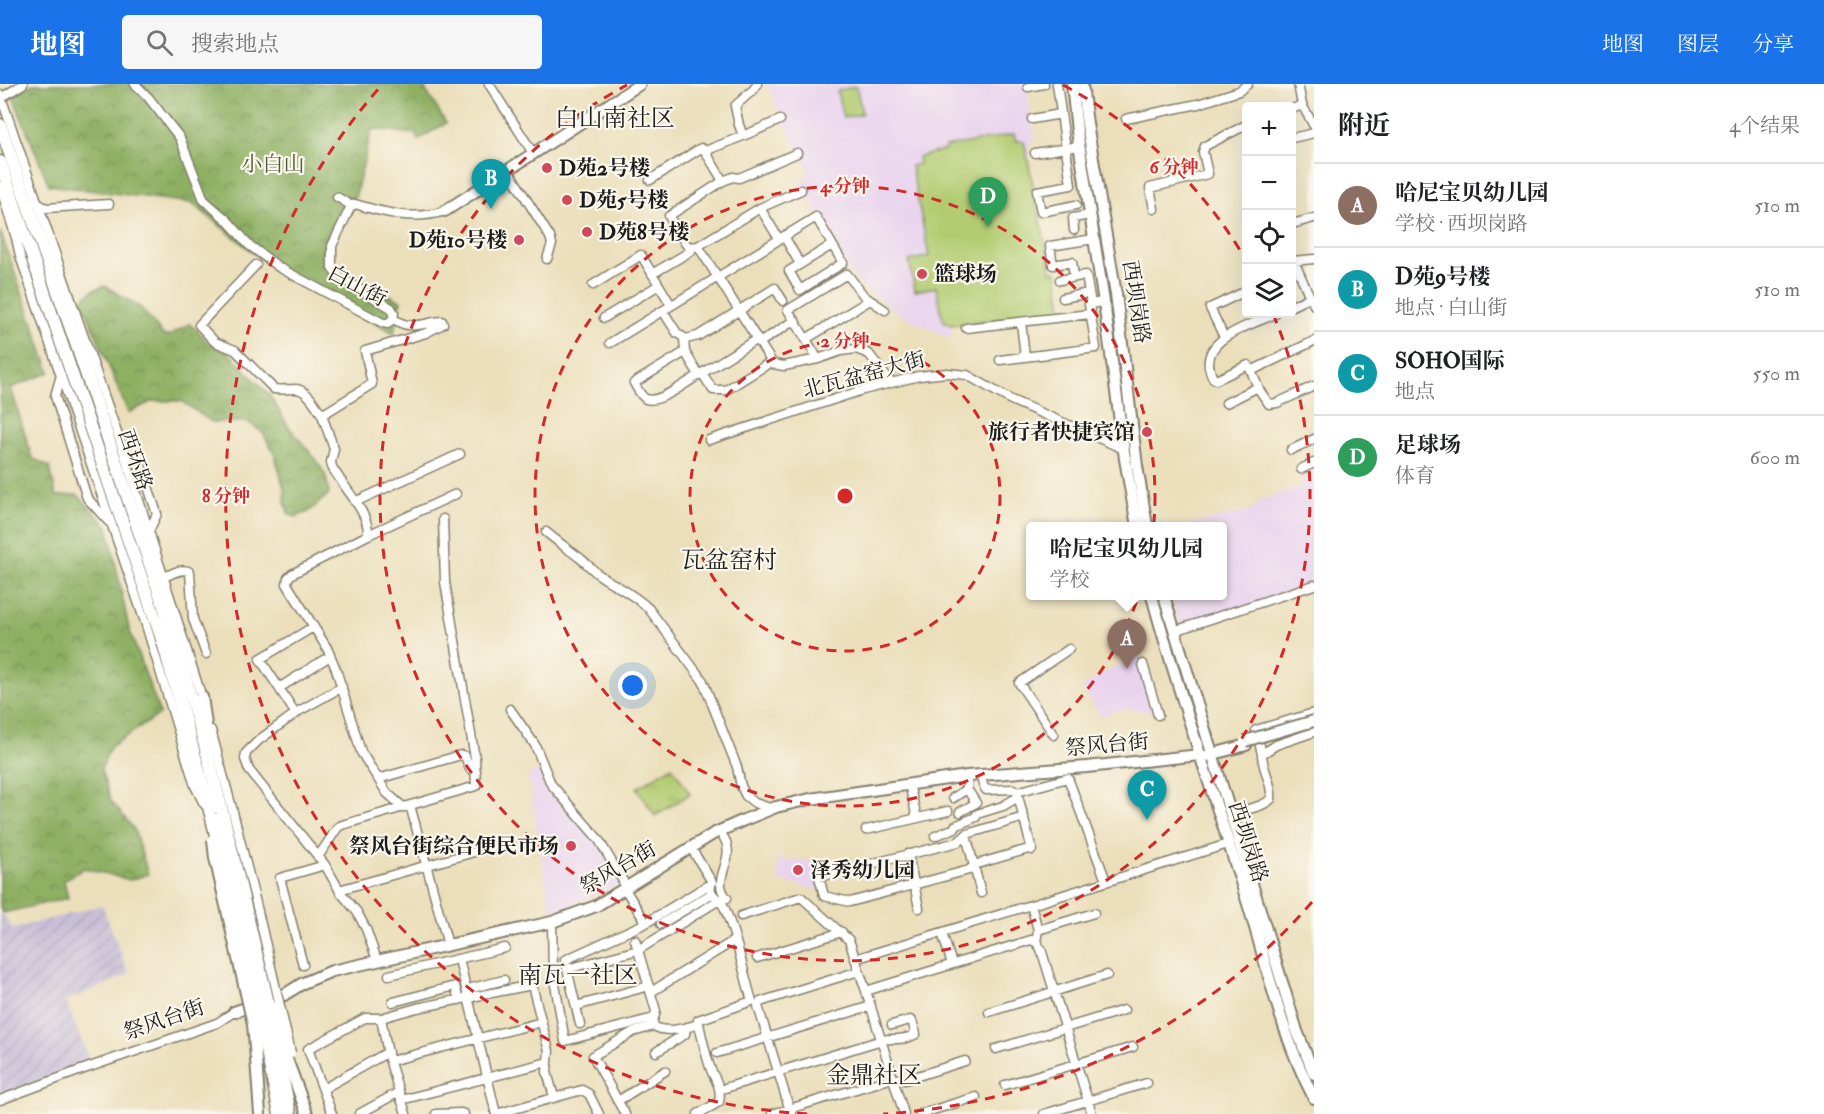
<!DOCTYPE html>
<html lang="zh">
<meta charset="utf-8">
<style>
body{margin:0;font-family:"IM FELL Double Pica","Noto Serif SC",serif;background:#f6f6f6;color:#202124}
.controls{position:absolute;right:18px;top:18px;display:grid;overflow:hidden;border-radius:6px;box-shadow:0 6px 24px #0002}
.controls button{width:54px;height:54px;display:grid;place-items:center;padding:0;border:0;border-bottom:2px solid #e0e0e0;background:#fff;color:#202124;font:30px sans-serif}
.you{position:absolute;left:633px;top:602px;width:21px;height:21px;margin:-15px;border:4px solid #fff;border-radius:50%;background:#1a73e8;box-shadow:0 0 0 9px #1a73e833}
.badge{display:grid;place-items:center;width:39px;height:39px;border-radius:50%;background:#1a73e8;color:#fff;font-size:20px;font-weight:700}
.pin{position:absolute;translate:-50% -50px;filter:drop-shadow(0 2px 3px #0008)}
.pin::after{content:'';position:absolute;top:32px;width:21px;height:18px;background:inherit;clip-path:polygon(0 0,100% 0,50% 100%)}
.popup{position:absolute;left:1026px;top:438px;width:201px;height:78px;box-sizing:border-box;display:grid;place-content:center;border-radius:6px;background:#fff;filter:drop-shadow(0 2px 4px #0005);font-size:20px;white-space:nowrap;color:#757577}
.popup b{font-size:22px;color:#202124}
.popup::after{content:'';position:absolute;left:50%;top:100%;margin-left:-12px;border:12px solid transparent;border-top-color:#fff}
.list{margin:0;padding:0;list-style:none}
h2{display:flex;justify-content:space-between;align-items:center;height:78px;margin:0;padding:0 24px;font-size:26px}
h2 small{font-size:20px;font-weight:400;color:#757577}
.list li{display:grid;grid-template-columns:39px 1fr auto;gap:18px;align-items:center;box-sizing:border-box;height:84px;padding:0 24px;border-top:2px solid #e0e0e0}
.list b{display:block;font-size:22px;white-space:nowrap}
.list p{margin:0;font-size:20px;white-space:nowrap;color:#757577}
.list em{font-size:20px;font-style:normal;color:#757577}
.icon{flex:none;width:33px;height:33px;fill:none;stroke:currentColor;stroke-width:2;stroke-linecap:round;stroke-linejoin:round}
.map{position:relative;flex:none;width:1314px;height:1030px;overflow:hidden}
header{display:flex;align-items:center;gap:36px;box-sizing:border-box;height:84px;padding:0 30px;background:#1a73e8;color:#fff}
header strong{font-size:28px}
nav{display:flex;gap:33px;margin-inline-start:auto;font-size:21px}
.search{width:420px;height:54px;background:#f6f6f6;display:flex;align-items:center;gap:15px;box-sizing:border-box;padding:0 21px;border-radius:6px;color:#757577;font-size:22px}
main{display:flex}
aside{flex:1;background:#fff}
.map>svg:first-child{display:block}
.built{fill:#e8d2ee}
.industrial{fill:url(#industrial-furrows)}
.grass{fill:url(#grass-tufts);stroke:#687447;stroke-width:1.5}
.forest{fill:url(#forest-crowns);stroke:#556640;stroke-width:1.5}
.pitch{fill:#b3cc72;stroke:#687447;stroke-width:1.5}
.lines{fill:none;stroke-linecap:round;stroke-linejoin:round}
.minor-casing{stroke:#847e6c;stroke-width:11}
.major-casing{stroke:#847e6c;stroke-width:14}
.highway-casing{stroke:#847e6c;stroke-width:15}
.minor{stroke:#fff;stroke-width:8}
.major{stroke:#fff;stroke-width:10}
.highway{stroke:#fff;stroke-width:12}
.minor-bridge-casing{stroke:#847e6c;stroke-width:11;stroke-linecap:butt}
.major-bridge-casing{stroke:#847e6c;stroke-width:14;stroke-linecap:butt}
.highway-bridge-casing{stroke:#847e6c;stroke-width:15;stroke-linecap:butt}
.minor-bridge{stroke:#fff;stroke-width:8}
.major-bridge{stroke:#fff;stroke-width:10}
.highway-bridge{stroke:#fff;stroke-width:12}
.ring{fill:none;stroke:#d62828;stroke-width:3;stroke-dasharray:10 8}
.poi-dot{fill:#d1495b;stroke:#fbf7ec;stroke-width:2}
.labels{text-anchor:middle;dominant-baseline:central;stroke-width:4.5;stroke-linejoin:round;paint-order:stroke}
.park-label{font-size:21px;fill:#515a3a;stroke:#fbf7ec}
.poi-label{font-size:21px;font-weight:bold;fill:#1c1c1c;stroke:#fbf7ec;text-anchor:start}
.street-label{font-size:21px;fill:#1c1c1c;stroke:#fbf7ec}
.quarter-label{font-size:24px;fill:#1c1c1c;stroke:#fbf7ec}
.centre{fill:#d62828;stroke:#fbf7ec;stroke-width:3}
.ring-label{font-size:18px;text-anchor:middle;font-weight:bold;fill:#d62828;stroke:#fbf7ec;stroke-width:4.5;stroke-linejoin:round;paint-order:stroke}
</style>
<header>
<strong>地图</strong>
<div class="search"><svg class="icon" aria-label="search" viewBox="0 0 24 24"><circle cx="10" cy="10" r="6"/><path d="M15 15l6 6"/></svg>搜索地点</div>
<nav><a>地图</a><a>图层</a><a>分享</a></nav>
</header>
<main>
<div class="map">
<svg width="1314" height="1030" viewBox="0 0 1314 1030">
<defs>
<pattern id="industrial-furrows" width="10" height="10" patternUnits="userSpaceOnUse" patternTransform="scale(1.5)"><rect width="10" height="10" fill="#c9bfd7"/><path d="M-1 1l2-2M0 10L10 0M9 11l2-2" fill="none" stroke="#aca4b8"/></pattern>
<pattern id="grass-tufts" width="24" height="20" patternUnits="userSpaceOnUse" patternTransform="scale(1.5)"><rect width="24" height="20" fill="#b3cc72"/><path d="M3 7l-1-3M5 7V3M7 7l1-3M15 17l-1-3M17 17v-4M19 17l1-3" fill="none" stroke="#99af62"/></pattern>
<pattern id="forest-crowns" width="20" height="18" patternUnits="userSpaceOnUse" patternTransform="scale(1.5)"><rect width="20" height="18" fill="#8eb064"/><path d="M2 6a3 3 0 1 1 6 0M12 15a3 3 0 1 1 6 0" fill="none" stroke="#738e52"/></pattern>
</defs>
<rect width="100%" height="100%" fill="#fbf7ec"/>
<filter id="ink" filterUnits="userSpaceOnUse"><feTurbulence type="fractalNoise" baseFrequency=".0167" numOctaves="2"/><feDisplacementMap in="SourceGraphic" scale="12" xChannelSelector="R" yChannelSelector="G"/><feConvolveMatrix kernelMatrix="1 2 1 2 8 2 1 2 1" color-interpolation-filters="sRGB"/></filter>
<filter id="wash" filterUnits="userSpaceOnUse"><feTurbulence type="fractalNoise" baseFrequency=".008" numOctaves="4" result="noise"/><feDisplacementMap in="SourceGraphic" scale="24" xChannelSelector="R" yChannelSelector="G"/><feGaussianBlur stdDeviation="1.35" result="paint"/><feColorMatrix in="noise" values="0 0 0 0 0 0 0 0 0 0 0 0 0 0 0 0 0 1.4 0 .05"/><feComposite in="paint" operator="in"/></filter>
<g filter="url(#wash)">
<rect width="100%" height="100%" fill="#ebdfbb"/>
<path class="built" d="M767 0H1026L1035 57 1029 59 1030 73 1027 74 1051 187 1057 188 1062 227 952 240 951 254 905 233 861 202 852 192 799 95 810 93 807 83 790 51Z
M1314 389V501L1232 528V533L1182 549 1171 512H1223V442H1183L1253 426 1261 416 1302 402 1301 394Z
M1139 568 1156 627 1148 628 1126 624 1101 632 1082 603Z
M537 687 580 740 595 753 622 800 551 829 528 691Z
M778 773 787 777 817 776 818 806 778 796Z"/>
<path class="industrial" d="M102 821 129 890 65 917 91 979 0 1011V825L12 845Z"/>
<path class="grass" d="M672 682 690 710 655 732 637 704Z"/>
<path class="forest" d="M32 0H422L446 39 418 56 415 50 372 45 355 113 338 127 321 169 343 188 401 217 394 249 280 190 192 119 49 101 13 13Z
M0 147 50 288 11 304 32 374 50 383 56 412 78 411 108 443 129 545 160 630 110 663 101 686 111 717 134 745 148 790 130 796 84 784 64 796 68 814 3 829 0 824Z
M105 202 141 224 164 252 171 251 189 240 198 247 208 259 228 268 270 312 288 342 316 376 326 392 329 410 308 428 295 433 288 429 285 418V408L275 371 263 349 248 338H212L181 317H153L128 329 82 216 93 206Z"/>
<path class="pitch" d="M856 2 862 30 843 34 837 7Z
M1014 50 1016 57H1024L1051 187 1057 188 1062 227 951 241 943 237 936 203 915 207 909 177 929 172 911 82 919 80 918 73 945 66V63Z"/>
</g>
<g filter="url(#ink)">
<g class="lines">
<g class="minor-casing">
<path id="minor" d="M135 0 148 13 180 54 204 116 227 136 249 161 280 184 383 239 388 240 393 234 394 229 391 224 338 192 332 184V162L350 124 355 120C385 129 414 137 445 127
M489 0 533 69
M757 0 754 5 735 22 739 41 743 52 705 67 723 97 669 132 685 159 689 163 698 162 773 280 784 282 818 275 841 267 856 265 869 270 891 299
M1057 0 1071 101 1037 107 1041 128 1076 121
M1028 3 1044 0
M0 10 123 366 203 617
M1 14 23 0
M1302 21 1314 42
M1292 25 1302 21 1298 0
M1032 35 1061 30
M1126 35 1198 20 1239 7 1248 0
M743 52 780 36
M1292 54 1314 49
M1035 69 1079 62
M508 86 550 153 552 160 547 175
M650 96 701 64 705 67
M723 97 733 93 739 94 797 69
M0 102 16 154 20 172 146 541 195 702 204 720
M337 113 352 122
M37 119 46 124 109 120
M760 124 779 155
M1154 125 1150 104 1208 90 1203 68 1205 62 1246 41
M1292 140 1314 134
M1074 146 1073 134 1090 131
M784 152 800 180
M698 162 760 124 801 106
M1292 177 1314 175
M256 181 199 241 215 258 235 266 274 305C281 306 287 305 294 305 307 304 316 322 322 331
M1292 186 1297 184 1310 213
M652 190 691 167V163
M1074 193 1072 178 1053 181 1050 162 1094 155
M1060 196 1086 191 1091 220
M593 201 641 171 671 221
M1063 214 1089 209
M1292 222 1310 213 1314 221
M663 227 677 249 686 255 698 252 775 204 783 217
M1275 230C1249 242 1193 256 1213 294L1216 296 1248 281 1251 287 1314 257
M604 234 659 201
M1021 238 1025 273
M966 244 1090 230
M1224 253 1210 224 1246 207
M684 255 685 268 699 291C687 298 659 320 646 315 641 313 637 304 634 299L685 268
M806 255 870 216
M610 259 816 133 843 179 800 206 789 187 832 161
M759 259 795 236
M818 275 788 226 847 190 864 212 885 226
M1000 276 1096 264 1089 220 1104 218
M1251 287 1260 307 1269 320 1277 319 1314 302
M702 289 713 306H726L771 278
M61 291 55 312 87 414 109 438
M699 291 757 255
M1226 319 1258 303
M709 356 863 306 919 292 947 289 967 291 1011 316 1124 365
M1291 366 1314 355
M126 369 142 384 157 430 149 447
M1301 385 1314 379
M355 418 460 370
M546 448C558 458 568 465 580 474 586 479 592 485 598 490 615 502 634 510 649 525L703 597 737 683 741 702 746 712 755 719 773 725
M368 451C370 429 343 403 332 383L331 378 334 365 322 331 372 300 365 267 426 249 443 240 442 237C426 238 409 248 393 234
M164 493C172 490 182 483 190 488L193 535 206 570
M1174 547 1314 501
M1143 580 1158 631
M342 603 299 627 259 656 246 669 245 675 249 686 325 781 341 809 357 828 366 845 377 876
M279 604 330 572
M510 625 535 661 551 700 599 756 623 797 625 805 646 839 565 876 580 940
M296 630 260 575 313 543
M211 646 232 724
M1054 651 1019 599 1069 565
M1262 670 1256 646 1314 629
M981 691 983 701 986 706 1013 705 1017 708 1032 766
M378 695 461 671 465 672 470 685 476 687
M909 700 917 734
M1017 708 1068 694 1106 797
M953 714 967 705
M410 721 448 861
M403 723 387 709 361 668 336 585 327 564 287 500 288 494 292 490 368 451 456 410
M960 728 976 719 967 705V692
M1024 733 967 750 958 758 819 793 824 812 850 818 969 786 974 781 1032 764
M1233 735C1241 722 1261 726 1271 715 1273 700 1262 685 1262 670L1276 661 1314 648
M866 746 948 727
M720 747C722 751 726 756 727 761 732 780 711 797 727 814
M966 751 981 809
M935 752 955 744V742L976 733 977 730 1003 722 1018 713
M691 764 712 798C706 812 721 813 725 825 737 854 743 887 752 917L698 936C702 952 705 970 711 986 716 997 722 1005 719 1018L698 1030
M908 770 919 824
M318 773 338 743 342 741 476 702 475 674 445 498 443 435
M339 806 492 763
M1031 821 1228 760
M741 832 801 813 849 856 866 907
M552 838 553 889 565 957 654 934 656 927 635 856
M646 839 710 800
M661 840 711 810
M1038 846 1094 829
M942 849 952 880
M757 874 842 848
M459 875 496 1030
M855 875 1031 821 1038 846 1036 858
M303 881 280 794 325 781
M567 885 638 866 719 816
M389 891 505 864
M651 908 735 856
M473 913 472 904 504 896
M393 918 455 902 459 916
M576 922 649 902
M989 928 1107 891
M381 934 389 975 406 1030
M654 942C666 950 685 944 699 940
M996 965 1124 926
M656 968 685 950 686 944
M717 969 871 922
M390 977 542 938
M1005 1001 1133 963
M725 1004 882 956C895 954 904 957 916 950L912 937 910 936 892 941
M323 1005 388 968
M0 1016 81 986 217 939 234 928
M401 1016 548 978
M618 1017 665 987
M332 1030 308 965 365 934H381L417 924 532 901 549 967 547 988 554 1013
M359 1030 399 1008
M436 1030 461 1029 464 1030
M496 1030 582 1006 589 1010 599 1030
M625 1030 593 972 633 948 654 942 652 935
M772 1030 893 994 905 996 965 977
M791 1030 758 922 760 918 859 887
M904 1030 866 907 1031 856 1036 858 1041 865 1092 1030
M920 1030 976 1013
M1044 1030 1147 999"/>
</g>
<g class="major-casing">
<path id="major" d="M1072 0 1077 47 1104 218 1125 375 1137 442
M1082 0 1087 40 1116 210 1137 382 1147 442
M445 127 640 0
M1152 512C1180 615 1216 717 1248 820 1268 885 1282 953 1314 1014
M1164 512 1297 947 1314 990
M202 613 209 661
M1206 672 1246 661
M234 928 284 911 303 899 332 887 552 838 596 822 713 750 744 736 776 723 810 715 967 692 1087 683 1200 671
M285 970 307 1030
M256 975 260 1030"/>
</g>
<g class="highway-casing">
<path id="highway" d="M0 41 77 262 164 522 205 661 222 727
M0 78 163 558 212 734
M268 972 280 1030
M278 972 290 1030"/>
</g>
<use href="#minor" class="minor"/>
<use href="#major" class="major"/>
<use href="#highway" class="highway"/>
<g class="minor-bridge-casing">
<path id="minor-bridge" d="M232 724 257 823 291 969"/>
</g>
<g class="major-bridge-casing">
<path id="major-bridge" d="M1245 657 1314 637
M213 756 215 774 253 940 256 975
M274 924 285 970"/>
</g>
<g class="highway-bridge-casing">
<path id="highway-bridge" d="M222 727 267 915 278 972
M212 734 268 972"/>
</g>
<use href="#minor-bridge" class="minor-bridge"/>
<use href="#major-bridge" class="major-bridge"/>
<use href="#highway-bridge" class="highway-bridge"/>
</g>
</g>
<g class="ring">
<circle cx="845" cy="412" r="155"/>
<circle cx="845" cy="412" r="310"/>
<path d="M1063 1A465 465 0 0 1 1246 176M1273 230A465 465 0 1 1 627 1"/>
<path d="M1312 818A619 619 0 0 1 883 1030M807 1030A619 619 0 0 1 381 2"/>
</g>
<g class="poi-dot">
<circle cx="547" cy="84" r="6"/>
<circle cx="567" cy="116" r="6"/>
<circle cx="587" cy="148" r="6"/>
<circle cx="519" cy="156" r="6"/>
<circle cx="922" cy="190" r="6"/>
<circle cx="1147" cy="348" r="6"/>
<circle cx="571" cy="762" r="6"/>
<circle cx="798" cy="786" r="6"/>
</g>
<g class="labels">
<g class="park-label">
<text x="273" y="80">小白山</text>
</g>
<g class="poi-label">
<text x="559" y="84">D苑2号楼</text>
<text x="579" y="116">D苑5号楼</text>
<text x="599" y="148">D苑8号楼</text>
<text x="507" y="156" text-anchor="end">D苑10号楼</text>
<text x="934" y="190">篮球场</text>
<text x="1135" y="348" text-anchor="end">旅行者快捷宾馆</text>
<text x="559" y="762" text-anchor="end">祭风台街综合便民市场</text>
<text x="810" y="786">泽秀幼儿园</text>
</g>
<g class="street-label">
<text transform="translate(357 202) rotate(28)">白山街</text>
<text transform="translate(1136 218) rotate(81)">西坝岗路</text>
<text transform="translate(864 291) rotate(-15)">北瓦盆窑大街</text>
<text transform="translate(135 376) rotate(71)">西环路</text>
<text transform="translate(1107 661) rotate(-5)">祭风台街</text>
<text transform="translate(1248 758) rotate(72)">西坝岗路</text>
<text transform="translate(618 784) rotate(-30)">祭风台街</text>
<text transform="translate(164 936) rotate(-19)">祭风台街</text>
</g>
<g class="quarter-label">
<text x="615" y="34">白山南社区</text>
<text x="729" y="476">瓦盆窑村</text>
<text x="578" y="891">南瓦一社区</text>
<text x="874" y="991">金鼎社区</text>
</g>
</g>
<circle cx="845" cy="412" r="9" class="centre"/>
<g class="ring-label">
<text x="1174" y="89">6 分钟</text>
<text x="845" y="108">4 分钟</text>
<text x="845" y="263">2 分钟</text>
<text x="226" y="418">8 分钟</text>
</g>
</svg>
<div class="controls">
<button>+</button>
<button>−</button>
<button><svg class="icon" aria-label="locate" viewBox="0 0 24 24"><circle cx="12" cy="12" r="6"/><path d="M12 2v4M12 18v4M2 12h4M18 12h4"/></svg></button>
<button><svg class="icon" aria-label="layers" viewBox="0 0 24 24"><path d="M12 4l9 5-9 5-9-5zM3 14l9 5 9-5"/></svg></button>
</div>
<div class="you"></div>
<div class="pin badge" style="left:1127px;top:585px;background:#8d6e63">A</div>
<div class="popup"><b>哈尼宝贝幼儿园</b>学校</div>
<div class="pin badge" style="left:491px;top:125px;background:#0f9aa8">B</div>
<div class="pin badge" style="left:1147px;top:736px;background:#0f9aa8">C</div>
<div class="pin badge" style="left:988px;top:143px;background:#2e9e5b">D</div>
</div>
<aside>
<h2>附近<small>4个结果</small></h2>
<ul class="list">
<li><span class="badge" style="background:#8d6e63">A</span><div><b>哈尼宝贝幼儿园</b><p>学校 · 西坝岗路</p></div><em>510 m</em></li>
<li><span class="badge" style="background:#0f9aa8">B</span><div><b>D苑9号楼</b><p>地点 · 白山街</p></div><em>510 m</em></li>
<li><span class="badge" style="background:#0f9aa8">C</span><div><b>SOHO国际</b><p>地点</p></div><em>550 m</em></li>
<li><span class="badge" style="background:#2e9e5b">D</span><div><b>足球场</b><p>体育</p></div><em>600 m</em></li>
</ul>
</aside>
</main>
